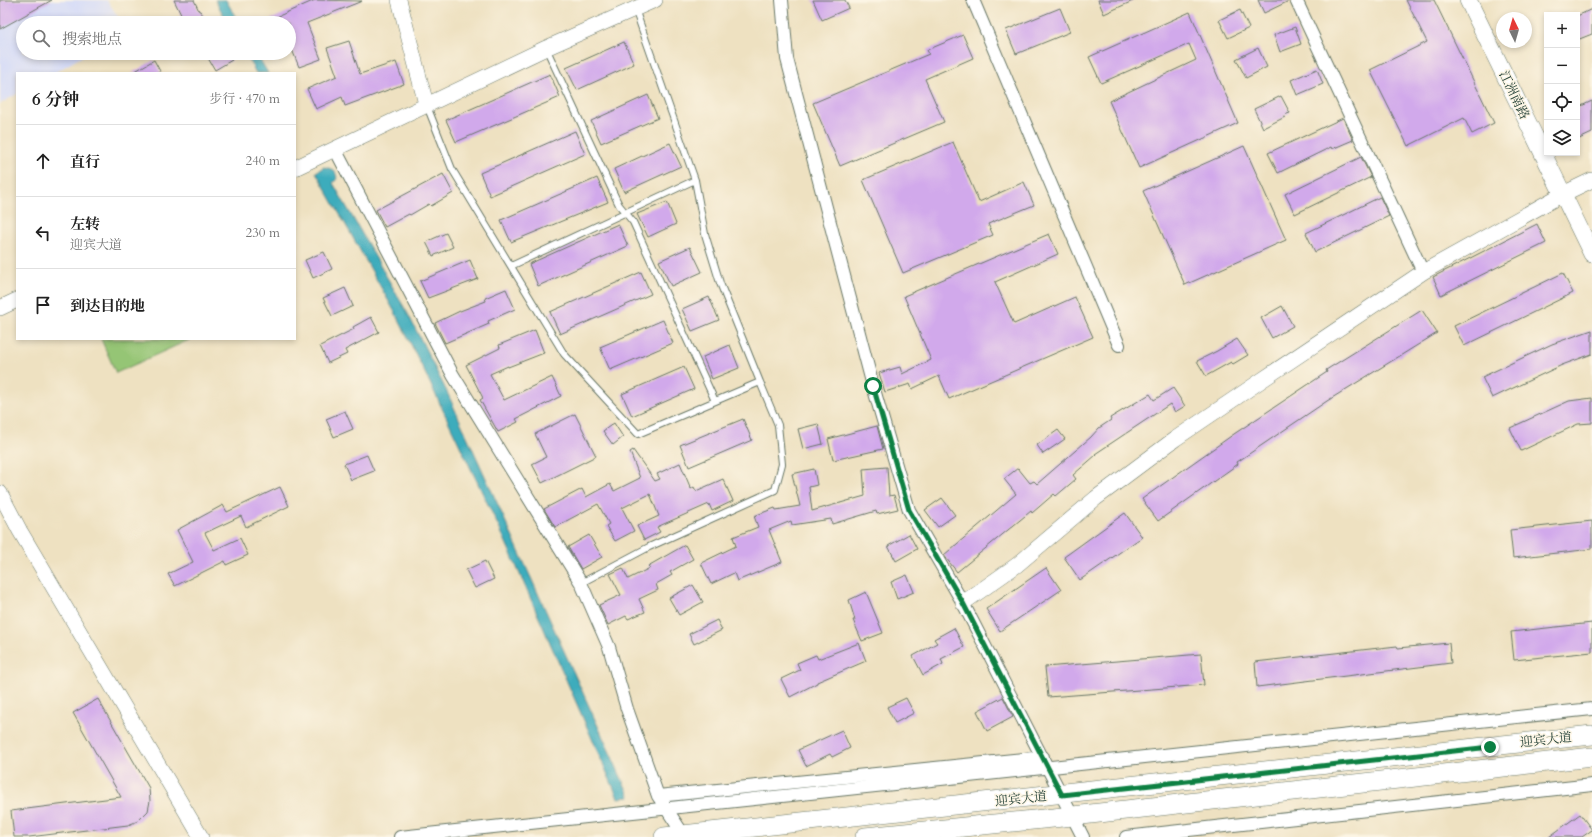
<!DOCTYPE html>
<html lang="zh">
<meta charset="utf-8">
<style>
body{margin:0;font-family:Cardo,"Noto Serif SC",serif;background:#f2f2f2;color:#222}
.controls{position:absolute;right:12px;top:12px;display:grid;overflow:hidden;border-radius:0px;box-shadow:0 2px 6px #0003}
.controls button{width:36px;height:36px;display:grid;place-items:center;padding:0;border:0;border-bottom:1px solid #e0e0e0;background:#fff;color:#222;font:20px sans-serif}
.compass{position:absolute;left:1496px;top:12px;width:36px;height:36px;border-radius:50%;background:#fff;box-shadow:0 2px 6px #0003;rotate:355deg}
.stop{position:absolute;width:12px;height:12px;margin:-9px;border:3px solid #0b8043;border-radius:50%;background:#fff}
.stop.end{background:#0b8043;border-color:#fff;box-shadow:0 1px 4px #0008}
.list{margin:0;padding:0;list-style:none}
h2{display:flex;justify-content:space-between;align-items:center;height:52px;margin:0;padding:0 16px;font-size:17px}
h2 small{font-size:13px;font-weight:400;color:#767676}
.list li{display:grid;grid-template-columns:26px 1fr auto;gap:12px;align-items:center;box-sizing:border-box;height:72px;padding:0 16px;border-top:1px solid #e0e0e0}
.list b{display:block;font-size:15px;white-space:nowrap}
.list p{margin:0;font-size:13px;white-space:nowrap;color:#767676}
.list em{font-size:13px;font-style:normal;color:#767676}
.icon{flex:none;width:22px;height:22px;fill:none;stroke:currentColor;stroke-width:2;stroke-linecap:round;stroke-linejoin:round}
.map{position:relative;flex:none;width:1592px;height:837px;overflow:hidden}
.search{position:absolute;background:#fff;box-shadow:0 2px 6px #0003;left:16px;top:16px;width:280px;height:44px;display:flex;align-items:center;gap:10px;box-sizing:border-box;padding:0 14px;border-radius:22px;color:#767676;font-size:15px}
.panel{position:absolute;background:#fff;box-shadow:0 2px 6px #0003;left:16px;top:72px;width:280px;height:268px;border-radius:0px}
.map>svg:first-child{display:block}
.built{fill:#d2d9f9}
.green{fill:#95c575;stroke:#5a8154}
.water{fill:#3eacbc;stroke:#2e7478}
.building{fill:#d1a9eb}
.lines{fill:none;stroke-linecap:round;stroke-linejoin:round}
.service-casing{stroke:#677665;stroke-width:8}
.minor-casing{stroke:#677665;stroke-width:14}
.tertiary-casing{stroke:#677665;stroke-width:16}
.secondary-casing{stroke:#677665;stroke-width:18}
.primary-casing{stroke:#677665;stroke-width:20}
.service{stroke:#fff;stroke-width:6}
.minor{stroke:#fff;stroke-width:12}
.tertiary{stroke:#fff;stroke-width:15}
.secondary{stroke:#fff;stroke-width:17}
.primary{stroke:#fff;stroke-width:19}
.route{stroke:#0b8043;stroke-width:5}
.labels{text-anchor:middle;dominant-baseline:central;stroke-width:3;stroke-linejoin:round;paint-order:stroke}
.street-label{font-size:13px;fill:#1f3d34;stroke:#fcf5e5}
</style>
<div class="map">
<svg width="1592" height="837" viewBox="0 0 1592 837">
<rect width="100%" height="100%" fill="#fcf5e5"/>
<filter id="ink" filterUnits="userSpaceOnUse"><feTurbulence type="fractalNoise" baseFrequency=".025" numOctaves="2"/><feDisplacementMap in="SourceGraphic" scale="8" xChannelSelector="R" yChannelSelector="G"/><feConvolveMatrix kernelMatrix="1 2 1 2 8 2 1 2 1" color-interpolation-filters="sRGB"/></filter>
<filter id="wash" filterUnits="userSpaceOnUse"><feTurbulence type="fractalNoise" baseFrequency=".012" numOctaves="4" result="noise"/><feDisplacementMap in="SourceGraphic" scale="16" xChannelSelector="R" yChannelSelector="G"/><feGaussianBlur stdDeviation="0.9" result="paint"/><feColorMatrix in="noise" values="0 0 0 0 0 0 0 0 0 0 0 0 0 0 0 0 0 1.4 0 .05"/><feComposite in="paint" operator="in"/></filter>
<g filter="url(#wash)">
<rect width="100%" height="100%" fill="#eee1c1"/>
<path class="built" d="M0 0H107L122 23H23V53H88L54 73H17V94L0 104Z"/>
<path class="green" d="M101 339H191L116 373Z"/>
<path class="water" d="M215 0H226L239 23H228Z
M245 53H256L268 73H256Z
M324 167C333 169 336 170 337 179L333 183 408 314 447 392 630 797 618 798 504 538 430 383 397 316 316 172Z"/>
<g id="blocks">
<path class="building" d="M0 0H52L0 29Z
M174 0H194L199 11H200L209 23H182L184 21Z
M315 0 362 1 307 23 321 59 299 67 289 42V23H263Z
M813 0H845L849 8 822 20Z
M1098 0H1135L1104 14Z
M1258 0H1289V1L1264 13Z
M1406 0H1434L1494 123 1472 134 1464 118 1408 146 1370 70 1427 42Z
M1060 8 1070 32 1016 54 1006 30Z
M1592 9V34L1577 40V16Z
M1240 10 1249 28 1228 38 1219 20Z
M1190 12 1238 123 1139 168 1109 101 1196 60 1189 44 1101 83 1089 57Z
M1295 27 1301 44 1280 52 1274 35Z
M963 35 973 58 925 79 944 122 840 166 813 103 929 54 927 50Z
M349 41 360 74 396 62 404 84 345 106 342 97 316 109 307 89 337 76 327 48Z
M624 42 634 64 577 90 566 68Z
M1258 48 1267 67 1246 78 1236 59Z
M205 53H228L232 60 215 70Z
M154 60 161 73H132Z
M1317 69 1323 84 1297 95 1291 80Z
M550 74 560 97 456 142 446 120Z
M648 95 658 118 601 143 591 121Z
M1281 96 1290 113 1284 115 1285 117 1263 128 1254 109Z
M1592 101V133L1577 140V108Z
M1343 118 1353 140 1332 149 1331 147 1278 173 1268 153Z
M575 131 585 154 490 196 480 173Z
M953 142 979 202 1024 182 1034 205 988 224 993 235 903 273 863 180Z
M670 143 681 166 624 192 614 169Z
M1244 146 1286 240 1185 285 1143 191Z
M1361 157 1371 177 1295 214 1285 194Z
M443 174 453 193 431 206 429 204 410 215 409 214 385 227 376 210Z
M597 178 608 202 511 242 501 220Z
M1380 197 1389 216 1315 252 1306 233Z
M667 202 676 224 648 237 637 214Z
M618 224 628 246 538 286 529 264Z
M1537 224 1546 243 1441 295 1433 277Z
M446 233 453 247 433 256 426 242Z
M1049 234 1058 254 995 282 1014 324 1075 297 1093 337 949 399 939 376 912 389 910 384 885 392 879 373 900 367 902 374 931 360 904 296Z
M690 247 702 272 671 286 659 261Z
M324 252 332 269 313 278 305 260Z
M470 260 478 279 428 298 420 281Z
M641 272 651 294 560 334 550 312Z
M1563 273 1573 293 1464 346 1454 326Z
M345 288 353 306 332 316 323 298Z
M506 289 515 309 488 321 489 324 445 343 435 323 460 311 486 301 485 298Z
M709 297 719 320 692 331 682 309Z
M1282 306 1293 326 1272 338 1261 318Z
M1422 310 1437 333 1327 401 1237 462 1238 464 1158 521 1142 499 1234 434 1327 372 1326 370Z
M371 317 379 332 345 350 347 354 328 363 320 346 354 329 353 327Z
M663 320 673 343 610 370 600 347Z
M535 330 544 353 508 367V366L490 374 504 400 552 377 561 396 516 419 518 422 498 432 480 400 483 398 466 365 500 348 499 345Z
M1592 330V354L1562 365 1492 398 1482 377 1552 344Z
M1237 339 1248 355 1233 364 1231 362 1206 376 1197 361 1217 351Z
M730 345 739 368 712 379 703 357Z
M684 367 694 389 632 416 622 394Z
M1173 388 1185 406 1175 412 1170 404 1095 454 1096 455 1073 475 1076 479 1056 496 1054 494 1032 513 1031 511 957 572 946 558 944 555 1016 494 1004 479 1018 468 1030 483 1034 481 1037 484 1091 437 1099 428 1111 420 1110 418 1150 394 1154 400Z
M1592 398V423L1578 424 1521 451 1510 428 1569 401Z
M345 411 353 429 334 437 326 419Z
M575 414 596 456 542 483 532 464 546 457 535 434Z
M743 419 752 440 689 467 680 445Z
M614 423 623 437 613 445 603 431Z
M818 424 823 444 803 449 798 429Z
M877 426 883 449 833 460 828 439Z
M1058 430 1065 439 1043 454 1037 445Z
M633 450 655 481 660 479 657 474 680 463 691 489 694 487 696 491 723 479 733 501 712 511 709 504 657 527 660 532 644 540 637 526 659 516 650 494 622 508 634 531 615 541 606 526 609 524 598 504 555 527 544 509 582 489 586 497 610 484 614 491 640 478 630 452Z
M367 455 374 471 351 480 344 464Z
M887 467 889 496 894 495 898 509 877 514 876 511 832 524 831 519 792 525 791 521 769 530 782 562 737 581 734 573 711 584 701 563 736 546 733 537 758 527 754 516 775 508 776 510 800 506 792 474 814 469 817 485 809 487 812 511 865 496 863 469Z
M280 487 289 506 246 527 241 516 205 533 214 550 240 538 248 555 226 565 225 561 175 586 168 574 193 562 177 530 223 505 227 512Z
M942 498 955 515 938 527 925 510Z
M1125 513 1142 537 1080 580 1064 557Z
M1592 521V549L1513 558 1510 530Z
M909 534 917 549 896 561 888 546Z
M589 535 602 557 581 569 568 547Z
M685 545 693 559 670 572 672 575 656 584 658 590 639 599 645 612 628 619 626 616 608 625 599 605 621 595 610 574 623 568 628 579 650 568 648 566Z
M485 561 494 579 475 588 466 570Z
M1046 568 1061 590 1000 631 986 609Z
M907 575 914 592 897 599 891 582Z
M693 585 703 602 679 615 669 598Z
M866 592 883 633 862 641 853 620H855L849 600Z
M717 620 722 630 694 644 689 634Z
M1592 623V652L1514 660 1511 632Z
M954 628 964 647 941 659 943 664 923 675 913 656 937 643 934 639Z
M859 643 866 661 817 682V683L790 697 781 679 800 670 797 663 816 655 818 659Z
M1449 643 1451 663 1257 687 1255 662 1397 646 1398 648Z
M1201 654 1204 685 1048 697 1045 667Z
M1003 697 1013 717 987 731 977 711Z
M906 698 914 713 895 723 887 707Z
M98 699 149 788 150 801 148 811 138 821 128 825 29 837H14L11 811 121 797 73 713Z
M842 730 850 748 832 757 830 754 806 766 798 750Z
M1580 814 1592 830 1582 837H1549Z"/>
</g>
</g>
<g filter="url(#ink)">
<use href="#blocks" fill-opacity="0" stroke="#677665" stroke-width="1"/>
<g class="lines">
<g class="service-casing">
<path id="service" d="M635 9 695 180 705 234 720 283 760 382
M546 48 619 205 633 222 715 401
M427 106 452 169 564 354 638 434 760 382 778 425 782 464 775 490 649 547 581 583
M511 266 695 180"/>
</g>
<g class="minor-casing">
<path id="minor" d="M782 0 787 59 873 386 909 510 963 603 1083 837
M973 0 1119 345
M1296 0 1423 272
M335 149 453 375 581 583 609 647 627 709 658 796 685 837
M658 796 1043 757
M400 837 1592 709
M1126 837 1592 785"/>
</g>
<g class="tertiary-casing">
<path id="tertiary" d="M399 0 426 104
M295 168 546 48 655 0
M0 308 17 300
M0 493 20 531 201 837
M963 603 1017 565 1096 498 1175 439 1262 380 1423 272 1563 194 1592 180"/>
</g>
<g class="secondary-casing">
<path id="secondary" d="M1468 0 1592 254"/>
</g>
<g class="primary-casing">
<path id="primary" d="M664 837 1592 735
M865 837 1073 816 1592 757"/>
</g>
<use href="#service" class="service"/>
<use href="#minor" class="minor"/>
<use href="#tertiary" class="tertiary"/>
<use href="#secondary" class="secondary"/>
<use href="#primary" class="primary"/>
</g>
</g>
<g class="lines" filter="url(#ink)">
<path class="route" d="M873 386 909 510 963 603 1062 795 1490 747"/>
</g>
<g class="labels">
<g class="street-label">
<text transform="translate(1514 95) rotate(64)">江洲南路</text>
<text transform="translate(1546 740) rotate(-6)">迎宾大道</text>
<text transform="translate(1021 799) rotate(-6)">迎宾大道</text>
</g>
</g>
</svg>
<div class="controls">
<button>+</button>
<button>−</button>
<button><svg class="icon" aria-label="locate" viewBox="0 0 24 24"><circle cx="12" cy="12" r="6"/><path d="M12 2v4M12 18v4M2 12h4M18 12h4"/></svg></button>
<button><svg class="icon" aria-label="layers" viewBox="0 0 24 24"><path d="M12 4l9 5-9 5-9-5zM3 14l9 5 9-5"/></svg></button>
</div>
<svg class="compass" viewBox="-18 -18 36 36"><path d="M0-13l5 13h-10z" fill="#e53935"/><path d="M0 13l5-13h-10z" fill="#767676"/></svg>
<div class="stop" style="left:873px;top:386px"></div>
<div class="stop end" style="left:1490px;top:747px"></div>
<div class="search"><svg class="icon" aria-label="search" viewBox="0 0 24 24"><circle cx="10" cy="10" r="6"/><path d="M15 15l6 6"/></svg>搜索地点</div>
<section class="panel">
<h2>6 分钟<small>步行 · 470 m</small></h2>
<ul class="list">
<li><svg class="icon" aria-label="ahead" viewBox="0 0 24 24"><path d="M12 20V5M6 11l6-6 6 6"/></svg><div><b>直行</b></div><em>240 m</em></li>
<li><svg class="icon" aria-label="left" viewBox="0 0 24 24"><path d="M17 20v-9H6M10 6l-5 5 5 5"/></svg><div><b>左转</b><p>迎宾大道</p></div><em>230 m</em></li>
<li><svg class="icon" aria-label="arrive" viewBox="0 0 24 24"><path d="M6 21V4h12l-3 4 3 4H6"/></svg><div><b>到达目的地</b></div></li>
</ul>
</section>
</div>
